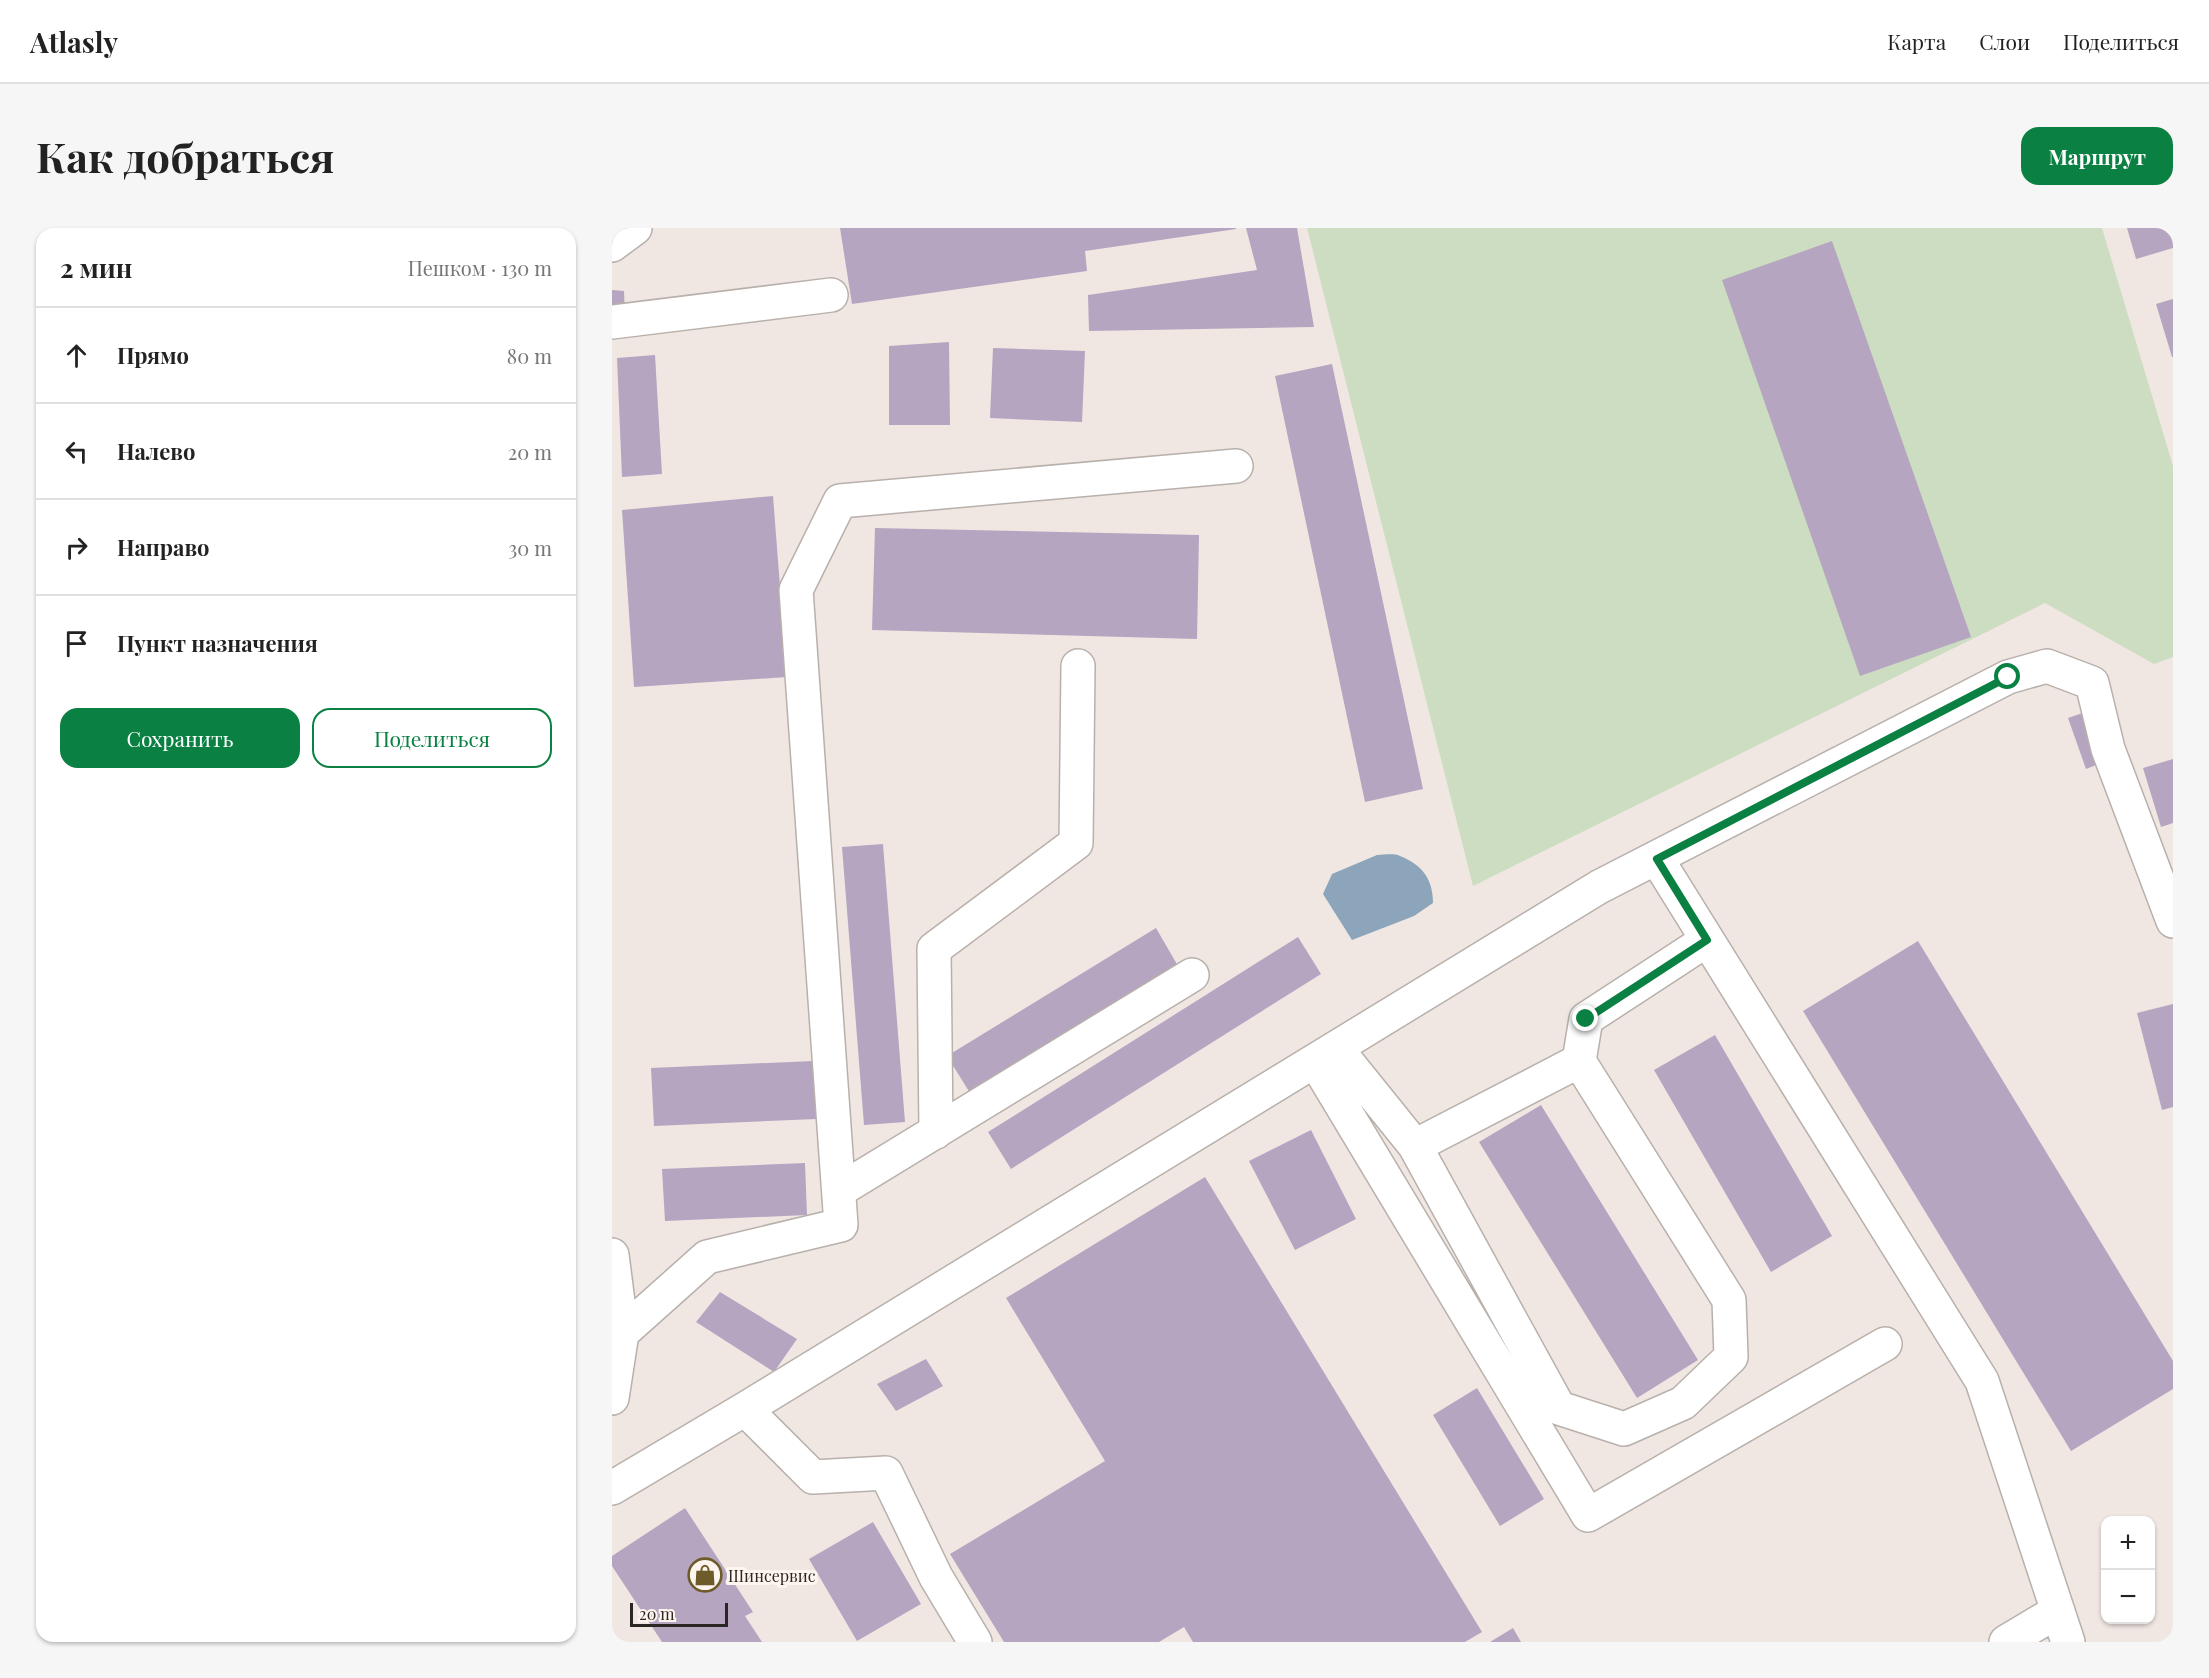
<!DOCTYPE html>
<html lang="ru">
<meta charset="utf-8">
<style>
body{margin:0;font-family:"Playfair Display",serif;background:#f6f6f6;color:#222}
.controls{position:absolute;right:18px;bottom:18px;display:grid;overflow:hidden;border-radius:12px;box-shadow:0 2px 4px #0004}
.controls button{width:54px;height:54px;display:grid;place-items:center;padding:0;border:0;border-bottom:2px solid #e0e0e0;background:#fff;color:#222;font:30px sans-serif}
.scale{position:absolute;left:18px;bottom:15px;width:98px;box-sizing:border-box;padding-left:6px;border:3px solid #292624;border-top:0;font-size:16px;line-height:21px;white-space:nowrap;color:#292624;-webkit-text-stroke:4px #fef5ef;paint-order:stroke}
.stop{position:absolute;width:18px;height:18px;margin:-14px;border:4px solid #0b8043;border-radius:50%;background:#fff}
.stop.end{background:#0b8043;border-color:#fff;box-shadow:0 2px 6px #0008}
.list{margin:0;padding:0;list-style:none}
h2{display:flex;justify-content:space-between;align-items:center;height:78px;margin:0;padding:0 24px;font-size:26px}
h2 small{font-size:20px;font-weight:400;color:#767676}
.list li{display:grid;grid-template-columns:39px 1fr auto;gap:18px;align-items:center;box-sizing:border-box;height:96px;padding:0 24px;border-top:2px solid #e0e0e0}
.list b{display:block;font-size:22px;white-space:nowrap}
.list em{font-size:20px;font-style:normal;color:#767676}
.actions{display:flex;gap:12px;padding:18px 24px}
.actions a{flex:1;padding:14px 0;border:2px solid #0b8043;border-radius:18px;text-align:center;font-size:21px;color:#0b8043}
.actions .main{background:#0b8043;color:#fff}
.icon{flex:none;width:33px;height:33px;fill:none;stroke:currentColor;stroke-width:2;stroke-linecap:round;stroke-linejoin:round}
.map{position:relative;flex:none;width:1561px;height:1414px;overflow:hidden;border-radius:18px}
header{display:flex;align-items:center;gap:36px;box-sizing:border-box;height:84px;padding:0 30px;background:#fff;border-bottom:2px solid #e0e0e0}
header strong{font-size:28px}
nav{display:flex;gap:33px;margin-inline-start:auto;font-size:21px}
.intro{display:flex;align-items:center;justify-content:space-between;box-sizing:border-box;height:144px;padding:0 36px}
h1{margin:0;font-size:42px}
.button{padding:15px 27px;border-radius:18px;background:#0b8043;color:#fff;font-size:21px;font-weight:700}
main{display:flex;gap:36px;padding:0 36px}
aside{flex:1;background:#fff;border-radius:18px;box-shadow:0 2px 4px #0004}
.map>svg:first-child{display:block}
.green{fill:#cdddc1}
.water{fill:#8ca5bb}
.building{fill:#b5a5c1}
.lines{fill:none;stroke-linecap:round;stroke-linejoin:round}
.minor-casing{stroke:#b8b0ab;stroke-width:36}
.minor{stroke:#fff;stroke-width:33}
.route{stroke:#0b8043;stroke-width:8}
.labels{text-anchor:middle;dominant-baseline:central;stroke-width:6;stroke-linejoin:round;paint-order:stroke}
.poi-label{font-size:16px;fill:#292624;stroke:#fef5ef;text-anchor:start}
</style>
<header>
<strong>Atlasly</strong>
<nav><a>Карта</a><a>Слои</a><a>Поделиться</a></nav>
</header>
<div class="intro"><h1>Как добраться</h1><a class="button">Маршрут</a></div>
<main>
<aside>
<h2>2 мин<small>Пешком · 130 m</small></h2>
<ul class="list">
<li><svg class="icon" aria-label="ahead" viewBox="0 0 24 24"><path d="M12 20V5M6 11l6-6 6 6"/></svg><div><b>Прямо</b></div><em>80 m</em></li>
<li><svg class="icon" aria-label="left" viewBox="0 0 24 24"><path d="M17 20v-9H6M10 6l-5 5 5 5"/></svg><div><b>Налево</b></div><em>20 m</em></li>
<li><svg class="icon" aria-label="right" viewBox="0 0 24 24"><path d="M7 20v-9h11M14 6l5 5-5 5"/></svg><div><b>Направо</b></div><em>30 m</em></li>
<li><svg class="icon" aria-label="arrive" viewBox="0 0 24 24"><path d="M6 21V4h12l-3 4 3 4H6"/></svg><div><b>Пункт назначения</b></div></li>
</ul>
<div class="actions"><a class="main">Сохранить</a><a>Поделиться</a></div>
</aside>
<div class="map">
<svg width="1561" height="1414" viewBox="0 0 1561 1414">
<rect width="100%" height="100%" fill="#f0e7e2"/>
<path class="green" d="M695 0H1490L1561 238V429L1542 436 1433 375 861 658Z"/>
<path class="water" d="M765 627C772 627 782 625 788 628 811 637 821 652 821 675L802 688 740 712 711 666 720 646Z"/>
<path class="building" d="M228 0H624V1L473 23 475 43 240 76Z
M634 0H685L702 99 477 103 476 67 645 42Z
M1515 0H1561V20L1524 31Z
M1220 13 1359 409 1248 448 1110 52Z
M0 62 12 63 13 87H0Z
M1561 71V129H1560L1544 76Z
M337 114 338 197H277V118Z
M381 120 473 123 470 194 378 190Z
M43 127 50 246 10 249 5 130Z
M720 136 811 561 753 574 663 148Z
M161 268 175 449 22 459 10 282Z
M263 300 587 307 585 411 260 402Z
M1482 481 1499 531 1474 541 1456 490Z
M1561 531V595L1549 599 1531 540Z
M271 616 293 894 252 897 230 619Z
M544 700 566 738 358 865 335 828Z
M686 709 709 746 399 941 376 904Z
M1306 713 1561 1133V1161L1459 1223 1191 783Z
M1561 776V879L1550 882 1525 785Z
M1103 807 1220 1008 1159 1044 1042 842Z
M201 833 204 891 42 898 39 840Z
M929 877 1086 1132 1025 1170 867 914Z
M699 902 744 991 683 1022 637 933Z
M193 935 195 987 53 993 50 941Z
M593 949 870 1404 853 1414H581L572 1399 547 1414H392L338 1326 493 1233 394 1070Z
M108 1064 185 1111 162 1144 84 1094Z
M314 1131 331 1158 284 1183 265 1156Z
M865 1160 932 1271 888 1298 821 1187Z
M73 1280 141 1384 133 1388 150 1414H50L0 1338V1328Z
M261 1294 309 1376 245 1413 197 1331Z
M901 1400 909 1414H878Z"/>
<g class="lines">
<g class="minor-casing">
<path id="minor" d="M0 17 23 0
M0 94 219 67
M1045 631 1370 1153 1456 1414
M724 820 803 918
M703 833 976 1287 1273 1116
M967 833 803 918 947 1180 1012 1201 1071 1175 1119 1129 1117 1072 967 833 974 791 1095 712
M324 904 322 721 464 615 466 438
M228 962 580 747
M0 1027 10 1105 0 1170
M10 1105 95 1029 229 997 184 362 228 273 624 238
M133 1181 201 1249 274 1245 324 1349 363 1414
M0 1260 133 1181 987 659 1396 449 1435 438 1480 455 1496 521 1561 693
M1394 1414 1446 1383"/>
</g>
<use href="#minor" class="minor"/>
</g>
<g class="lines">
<path class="route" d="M974 791 1095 712 1045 631 1396 449"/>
</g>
<defs>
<g id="shop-ring" transform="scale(1.725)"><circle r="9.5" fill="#fef5ef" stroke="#6d5b29" stroke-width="1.5"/><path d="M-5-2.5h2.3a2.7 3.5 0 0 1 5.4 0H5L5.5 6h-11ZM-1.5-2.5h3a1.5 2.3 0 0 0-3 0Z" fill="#6d5b29"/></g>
</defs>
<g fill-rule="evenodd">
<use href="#shop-ring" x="93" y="1347"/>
</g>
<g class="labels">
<g class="poi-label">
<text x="116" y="1347">Шинсервис</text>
</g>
</g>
</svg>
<div class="controls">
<button>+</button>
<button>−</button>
</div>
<div class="scale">20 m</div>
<div class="stop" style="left:1396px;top:449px"></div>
<div class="stop end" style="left:974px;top:791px"></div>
</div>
</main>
